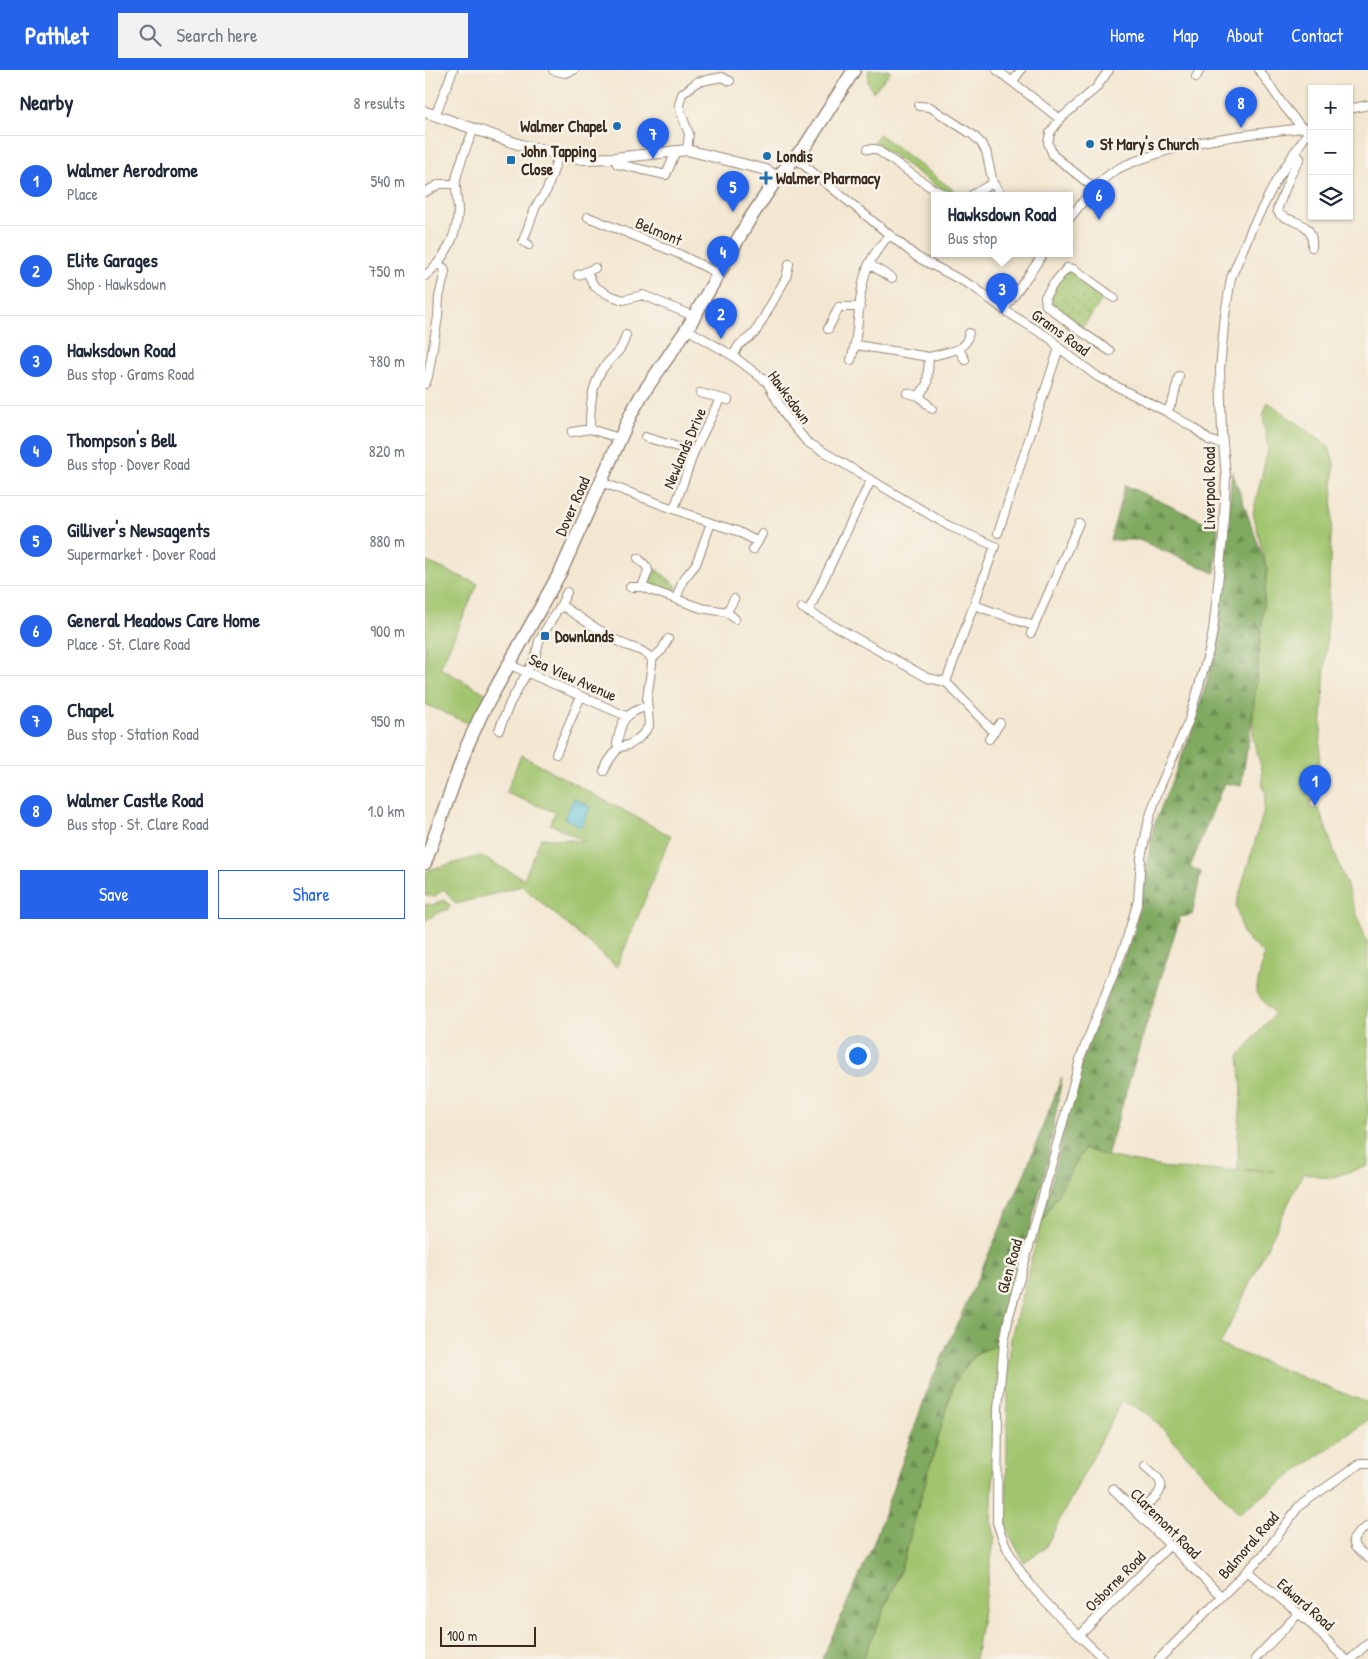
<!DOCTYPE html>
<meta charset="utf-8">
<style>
body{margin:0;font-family:"Patrick Hand",sans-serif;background:#f2f2f3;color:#1f2937}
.controls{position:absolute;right:15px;top:15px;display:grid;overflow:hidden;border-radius:0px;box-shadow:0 1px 4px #0004}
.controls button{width:45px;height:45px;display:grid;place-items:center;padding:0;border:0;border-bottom:1px solid #e0e1e3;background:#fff;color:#1f2937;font:25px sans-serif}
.scale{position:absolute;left:15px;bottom:12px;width:96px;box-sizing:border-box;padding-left:5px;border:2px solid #3b2a1e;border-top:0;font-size:14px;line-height:18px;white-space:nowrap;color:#3b2a1e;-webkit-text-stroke:4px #f7f3e8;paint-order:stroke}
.you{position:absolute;left:432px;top:985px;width:18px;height:18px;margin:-12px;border:4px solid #fff;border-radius:50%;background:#1a73e8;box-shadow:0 0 0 8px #1a73e833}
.badge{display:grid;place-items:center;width:32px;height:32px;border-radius:50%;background:#2563eb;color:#fff;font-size:16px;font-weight:700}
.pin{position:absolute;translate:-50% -41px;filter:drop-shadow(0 1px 2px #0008)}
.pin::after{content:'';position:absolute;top:26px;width:18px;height:15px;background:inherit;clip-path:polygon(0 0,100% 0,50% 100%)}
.popup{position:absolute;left:506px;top:122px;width:142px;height:65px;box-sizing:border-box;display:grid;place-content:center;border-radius:0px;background:#fff;filter:drop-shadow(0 1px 4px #0005);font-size:16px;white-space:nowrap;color:#747a83}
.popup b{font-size:19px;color:#1f2937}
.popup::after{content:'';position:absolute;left:50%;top:100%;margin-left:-10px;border:10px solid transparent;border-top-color:#fff}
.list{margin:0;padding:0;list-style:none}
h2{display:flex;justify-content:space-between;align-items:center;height:65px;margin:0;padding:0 20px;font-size:21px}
h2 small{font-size:16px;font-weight:400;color:#747a83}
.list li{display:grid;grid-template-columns:32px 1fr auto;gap:15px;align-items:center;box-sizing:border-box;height:90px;padding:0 20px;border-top:1px solid #e0e1e3}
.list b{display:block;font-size:19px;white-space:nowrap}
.list p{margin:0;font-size:16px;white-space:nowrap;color:#747a83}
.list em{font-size:16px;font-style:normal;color:#747a83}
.actions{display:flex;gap:10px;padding:15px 20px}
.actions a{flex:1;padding:11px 0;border:1px solid #2563eb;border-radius:0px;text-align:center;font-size:18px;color:#2563eb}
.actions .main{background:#2563eb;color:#fff}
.icon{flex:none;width:28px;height:28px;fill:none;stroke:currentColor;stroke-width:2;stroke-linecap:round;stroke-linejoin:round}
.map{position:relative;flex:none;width:943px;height:1589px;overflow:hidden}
header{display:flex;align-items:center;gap:30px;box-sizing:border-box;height:70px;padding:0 25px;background:#2563eb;color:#fff}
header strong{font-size:24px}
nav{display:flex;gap:28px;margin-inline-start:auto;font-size:18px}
.search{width:350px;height:45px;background:#f2f2f3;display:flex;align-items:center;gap:12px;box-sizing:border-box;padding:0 18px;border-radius:0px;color:#747a83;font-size:19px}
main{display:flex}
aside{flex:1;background:#fff}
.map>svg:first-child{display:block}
.grass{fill:#a1c56e;stroke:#6e7846}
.forest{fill:url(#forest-firs);stroke:#5e6a40}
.park{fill:url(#park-dots);stroke:#6e7846}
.water{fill:#5ac0d7;stroke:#4a757a}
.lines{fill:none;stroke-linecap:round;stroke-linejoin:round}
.minor-casing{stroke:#978878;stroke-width:10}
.tertiary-casing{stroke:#978878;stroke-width:12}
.primary-casing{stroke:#978878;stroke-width:15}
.minor{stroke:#fff;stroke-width:8}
.tertiary{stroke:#fff;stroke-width:10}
.primary{stroke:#fff;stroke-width:12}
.poi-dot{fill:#1f6fb2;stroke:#f7f3e8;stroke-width:2}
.labels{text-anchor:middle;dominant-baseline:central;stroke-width:5;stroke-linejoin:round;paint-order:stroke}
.poi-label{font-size:16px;font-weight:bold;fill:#3b2a1e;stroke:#f7f3e8;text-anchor:start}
.street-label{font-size:16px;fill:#3b2a1e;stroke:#f7f3e8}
</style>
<header>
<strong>Pathlet</strong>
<div class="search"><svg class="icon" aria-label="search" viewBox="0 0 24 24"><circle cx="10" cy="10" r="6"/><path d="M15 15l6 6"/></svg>Search here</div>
<nav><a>Home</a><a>Map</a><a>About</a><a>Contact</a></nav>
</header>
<main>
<aside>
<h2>Nearby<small>8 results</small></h2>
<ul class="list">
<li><span class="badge">1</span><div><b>Walmer Aerodrome</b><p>Place</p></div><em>540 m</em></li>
<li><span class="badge">2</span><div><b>Elite Garages</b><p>Shop · Hawksdown</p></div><em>750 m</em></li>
<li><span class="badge">3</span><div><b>Hawksdown Road</b><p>Bus stop · Grams Road</p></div><em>780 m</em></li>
<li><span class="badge">4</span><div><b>Thompson's Bell</b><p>Bus stop · Dover Road</p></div><em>820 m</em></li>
<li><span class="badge">5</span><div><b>Gilliver's Newsagents</b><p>Supermarket · Dover Road</p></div><em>880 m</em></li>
<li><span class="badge">6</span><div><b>General Meadows Care Home</b><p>Place · St. Clare Road</p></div><em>900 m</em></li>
<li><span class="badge">7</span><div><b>Chapel</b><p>Bus stop · Station Road</p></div><em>950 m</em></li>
<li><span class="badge">8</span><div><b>Walmer Castle Road</b><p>Bus stop · St. Clare Road</p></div><em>1.0 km</em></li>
</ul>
<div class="actions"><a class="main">Save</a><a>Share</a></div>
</aside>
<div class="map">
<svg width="943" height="1589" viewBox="0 0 943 1589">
<defs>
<pattern id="forest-firs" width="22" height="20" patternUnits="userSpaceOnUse" patternTransform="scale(1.25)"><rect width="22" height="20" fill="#80aa61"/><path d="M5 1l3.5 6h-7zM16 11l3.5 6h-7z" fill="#6a8b4f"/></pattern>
<pattern id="park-dots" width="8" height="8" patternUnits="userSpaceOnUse" patternTransform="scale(1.25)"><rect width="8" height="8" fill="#a1c56e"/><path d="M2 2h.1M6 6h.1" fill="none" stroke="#84a05a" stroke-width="1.8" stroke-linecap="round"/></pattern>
</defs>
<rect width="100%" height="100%" fill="#f7f3e8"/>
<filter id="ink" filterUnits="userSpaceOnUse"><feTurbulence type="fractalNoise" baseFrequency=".02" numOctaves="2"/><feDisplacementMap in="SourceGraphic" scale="10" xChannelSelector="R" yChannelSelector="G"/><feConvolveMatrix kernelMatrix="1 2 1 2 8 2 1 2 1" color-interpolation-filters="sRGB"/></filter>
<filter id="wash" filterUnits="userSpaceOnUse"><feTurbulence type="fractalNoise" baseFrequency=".0096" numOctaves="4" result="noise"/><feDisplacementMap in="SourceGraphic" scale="20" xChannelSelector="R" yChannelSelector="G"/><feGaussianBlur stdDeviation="1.12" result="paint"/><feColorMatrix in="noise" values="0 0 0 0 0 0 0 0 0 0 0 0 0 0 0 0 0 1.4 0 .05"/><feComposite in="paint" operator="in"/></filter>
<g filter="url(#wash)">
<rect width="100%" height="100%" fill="#f3e7d1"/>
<path class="grass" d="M444 0H463L466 2 448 22 443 12Z
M454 64 535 125 523 124 449 72Z
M843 332 904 377 909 393 902 564 892 731 886 730 885 738 894 739 943 875V1096L904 1108 878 1103 795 1275 943 1333V1350L814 1443 725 1345 697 1331 620 1478 599 1492 581 1458 583 1303 586 1267 616 1153 659 1078 682 1086 747 1099 850 1101 813 1099V1064L817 1020 814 986 849 944 831 922 839 884 818 865 811 835 838 744 841 721 838 720 837 700 828 669V644L842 499 828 443 843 379 838 346Z
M0 491 53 514 15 598 62 624 45 654 0 634Z
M96 685 246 766 192 897 97 816 31 834 19 819 9 827 0 825V805L3 800 55 786 99 809 116 768 159 771 125 754 130 742 81 723Z
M18 830 25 835 23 839 11 844 0 851V834L8 835Z
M575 1274 566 1451 570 1466 550 1589H438L474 1505 529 1312 552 1283Z"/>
<path class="forest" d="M807 401 842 499 828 644 816 716 799 713 765 797 776 802 767 845 755 847 715 975 682 1086 659 1079 616 1153 658 986 709 862 729 755 769 656 793 571Z
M700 415 793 458 790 503 714 470H685Z
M637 1007 623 1090 575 1274 552 1283 529 1312 474 1505 438 1589H397L448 1475 504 1316 597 1110Z"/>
<path class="park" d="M642 198 682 223 655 261 621 235 629 213Z
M231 499 252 516 249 524 223 514Z"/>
<path class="water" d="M149 728 166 737 156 757 139 748Z"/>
</g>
<g filter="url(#ink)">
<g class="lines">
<g class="minor-casing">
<path id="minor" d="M128 0 140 3 149 0
M572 0 635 49
M834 0 859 36 877 58
M771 7 775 0
M588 11 596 0
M494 36 505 37 548 65 556 73 561 81 568 113 576 125
M924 39 943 35
M10 46 28 0
M443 79H451L508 119 521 125
M262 80 264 64 256 43 254 35 257 24 272 12 297 7 305 11
M869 82 875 88 866 104 852 140 855 145C871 154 889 152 887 177
M190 88 192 94 241 105 251 81
M370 88 492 187 549 217 579 240 626 269 634 278 673 307 742 342 769 358 784 370 797 374
M669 118 628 85 623 73 625 63 635 49 671 18 684 0
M0 122 15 114H31
M547 125 568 113
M163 147 252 183 292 203
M644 149C657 133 669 116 685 104 695 96 708 92 720 88 773 68 829 64 885 57
M104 175 98 171 111 136 122 120 134 84
M444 194 467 208
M162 202 169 216 184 225 198 230 218 225 268 246
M153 205 170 198
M0 206C19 190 32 167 33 142 33 131 30 121 31 110 34 93 42 75 49 59
M414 237H435
M579 240 619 183
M262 259 308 286 342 312 362 348 382 372 524 456 570 476 521 612
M403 259 414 237
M431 275 504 287 534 279 541 272 544 263
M534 279 540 290
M685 281 648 256 621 235 620 227 629 213 642 198 649 199 689 228
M308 286 314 275 330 263 361 208 364 194
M426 290C436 259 431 223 444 194 449 183 457 174 464 165
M0 314 3 307 13 247 14 227 20 202 19 198 13 194
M275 323 303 330
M482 323 494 326 507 339
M494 326 502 314 504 287
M742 342 748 330 754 306
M165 359C165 337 166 315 179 297 190 283 196 283 201 265
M147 362 165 359 194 368
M220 367 269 382
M176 412 286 453 312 461 333 472
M249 439 269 382 295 329
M573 463 634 278
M328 480 337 464
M213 488 222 497 223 501 217 517
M205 517H217L276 538 302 542 310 549
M251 529 258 510 271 494 286 453
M136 535C156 549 175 561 196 573 207 578 218 579 227 589V594L222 628 224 656C216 667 208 676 194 677L192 674C196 650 199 644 222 636
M549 535 609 556
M377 538 503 608 521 612 569 662
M134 539 142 522
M302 542 309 529
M383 542 446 410
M606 563 654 453
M227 589 237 580 243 569
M83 594 201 646
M74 660 85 633 110 588 114 571 130 544
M564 669 575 653
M131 684 156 626
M179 701 183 692 194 677
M688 1419 796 1526
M712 1443C720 1436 743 1422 734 1410 731 1405 725 1401 720 1396
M943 1456 934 1462 928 1470 930 1477 943 1488
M822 1501 884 1552 920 1589
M654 1566 744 1476
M679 1589C638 1550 587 1508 572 1452L573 1338 579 1273 584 1246 604 1177 656 986 700 875 713 831 716 788 724 749 734 719 764 650 784 581 788 561 798 467 801 407 797 362 795 299 800 245 806 208 826 160 851 111 887 56
M734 1589 840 1483 874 1436 936 1393H943
M830 1589 874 1543
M926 1589 943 1573"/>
</g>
<g class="tertiary-casing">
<path id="tertiary" d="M0 42 96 75 158 89 190 88 262 80 341 100 353 107"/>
</g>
<g class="primary-casing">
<path id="primary" d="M0 793 42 676 57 643 137 499 206 344 216 326 262 259 324 150 353 107 381 75 429 0"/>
</g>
<use href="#minor" class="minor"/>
<use href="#tertiary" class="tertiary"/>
<use href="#primary" class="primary"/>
</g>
</g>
<g class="poi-dot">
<circle cx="192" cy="56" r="5"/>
<circle cx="665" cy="74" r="5"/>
<circle cx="342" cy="86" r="5"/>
<rect x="81" y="85" width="10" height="10" rx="2.5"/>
<path d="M338.5 100.5h5v5h5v5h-5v5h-5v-5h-5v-5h5z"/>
<rect x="115" y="561" width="10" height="10" rx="2.5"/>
</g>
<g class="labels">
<g class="poi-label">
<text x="182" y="56" text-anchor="end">Walmer Chapel</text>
<text x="675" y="74">St Mary's Church</text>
<text x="96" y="81">John Tapping<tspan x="96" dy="18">Close</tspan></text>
<text x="352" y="86">Londis</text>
<text x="351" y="108">Walmer Pharmacy</text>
<text x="130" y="566">Downlands</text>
</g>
<g class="street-label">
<text transform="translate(234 161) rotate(23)">Belmont</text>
<text transform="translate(636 262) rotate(36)">Grams Road</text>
<text transform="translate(365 327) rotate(54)">Hawksdown</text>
<text transform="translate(259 378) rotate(-67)">Newlands Drive</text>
<text transform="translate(784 418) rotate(-90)">Liverpool Road</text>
<text transform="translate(147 436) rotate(-66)">Dover Road</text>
<text transform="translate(148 607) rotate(24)">Sea View Avenue</text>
<text transform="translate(584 1196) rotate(-74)">Glen Road</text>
<text transform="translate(741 1453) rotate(45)">Claremont Road</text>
<text transform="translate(823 1475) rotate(-49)">Balmoral Road</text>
<text transform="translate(690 1511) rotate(-45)">Osborne Road</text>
<text transform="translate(881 1534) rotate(41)">Edward Road</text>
</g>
</g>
</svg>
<div class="controls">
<button>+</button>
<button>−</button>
<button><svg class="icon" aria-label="layers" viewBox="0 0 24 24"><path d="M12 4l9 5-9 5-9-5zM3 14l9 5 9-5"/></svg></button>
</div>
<div class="scale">100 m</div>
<div class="you"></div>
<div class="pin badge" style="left:890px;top:736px">1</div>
<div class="pin badge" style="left:296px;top:269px">2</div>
<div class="pin badge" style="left:577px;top:244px">3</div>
<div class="popup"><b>Hawksdown Road</b>Bus stop</div>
<div class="pin badge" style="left:298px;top:207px">4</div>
<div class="pin badge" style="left:308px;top:142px">5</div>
<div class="pin badge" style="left:674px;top:150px">6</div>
<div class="pin badge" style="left:228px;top:89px">7</div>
<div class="pin badge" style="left:816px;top:58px">8</div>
</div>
</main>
